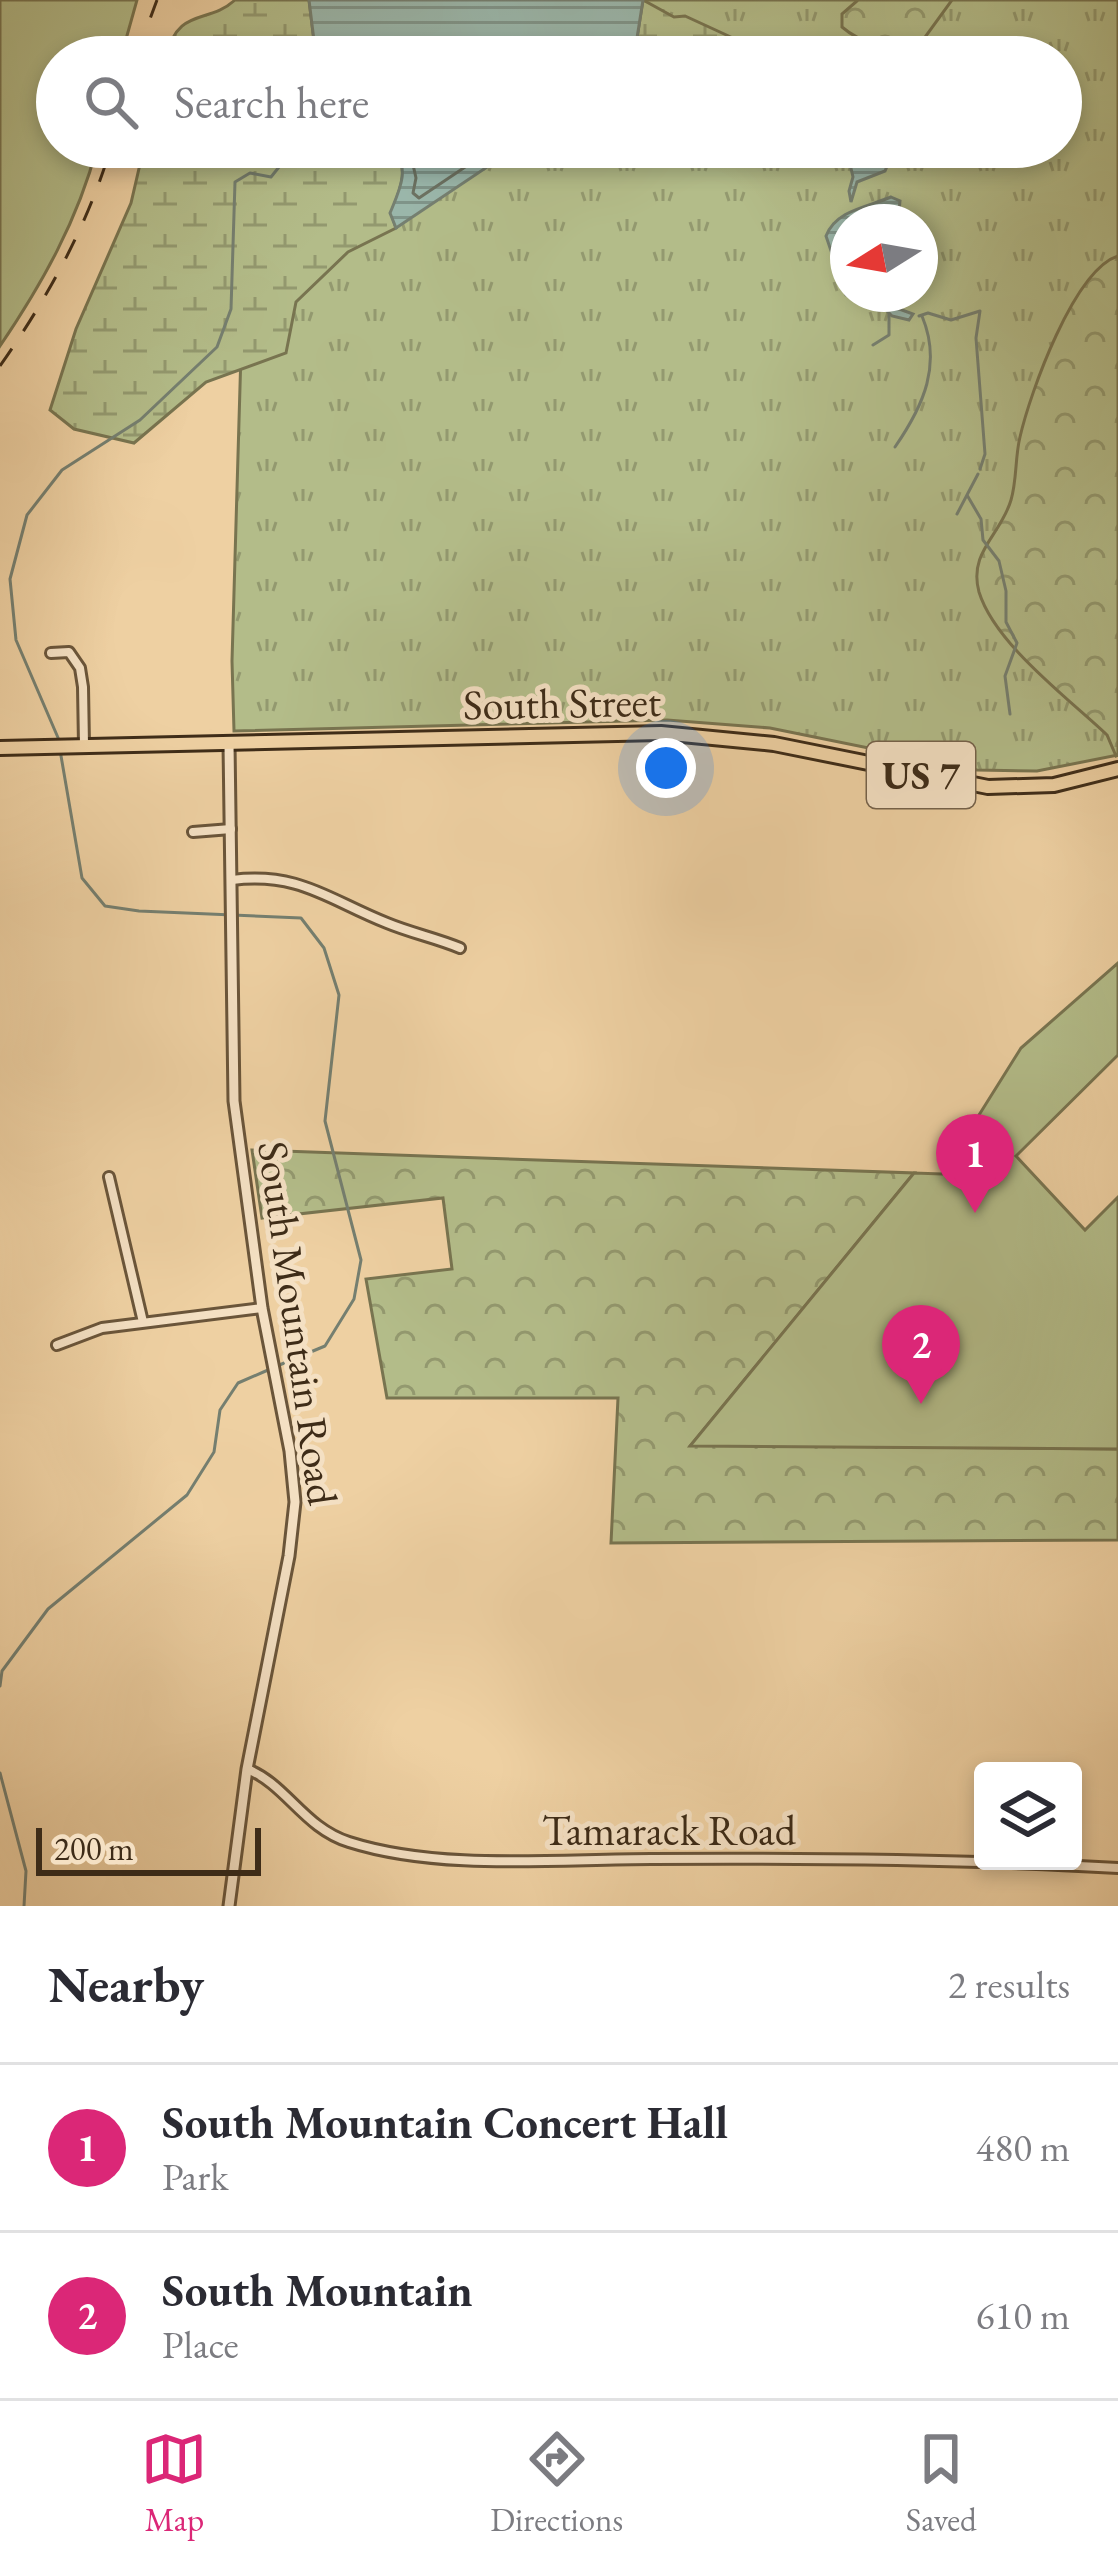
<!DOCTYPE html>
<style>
body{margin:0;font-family:"EB Garamond",serif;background:#f2f2f3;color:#2b2b33}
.controls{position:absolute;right:36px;bottom:36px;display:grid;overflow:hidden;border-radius:12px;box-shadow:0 6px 18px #0003}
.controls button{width:108px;height:108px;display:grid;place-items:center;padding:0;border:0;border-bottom:3px solid #e1e1e2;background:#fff;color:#2b2b33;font:60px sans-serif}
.compass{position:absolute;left:830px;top:204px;width:108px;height:108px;border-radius:50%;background:#fff;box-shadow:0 6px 18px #0003;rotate:259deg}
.scale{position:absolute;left:36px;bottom:30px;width:225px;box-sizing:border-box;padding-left:12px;border:6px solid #3e2c18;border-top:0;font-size:33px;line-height:42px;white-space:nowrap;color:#3e2c18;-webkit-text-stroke:9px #f4e0c3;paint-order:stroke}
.you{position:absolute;left:666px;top:768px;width:42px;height:42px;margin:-30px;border:9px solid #fff;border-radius:50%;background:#1a73e8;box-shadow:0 0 0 18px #1a73e833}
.badge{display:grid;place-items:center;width:78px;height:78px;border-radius:50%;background:#db2777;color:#fff;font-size:39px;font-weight:700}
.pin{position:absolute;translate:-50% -99px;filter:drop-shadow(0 3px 6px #0008)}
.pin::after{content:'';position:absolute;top:63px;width:42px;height:36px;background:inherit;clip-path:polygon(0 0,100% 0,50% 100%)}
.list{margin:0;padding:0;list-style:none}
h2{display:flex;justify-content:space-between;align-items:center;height:156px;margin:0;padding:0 48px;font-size:51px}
h2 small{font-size:39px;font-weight:400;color:#7c7c81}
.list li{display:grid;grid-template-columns:78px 1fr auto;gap:36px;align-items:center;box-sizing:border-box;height:168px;padding:0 48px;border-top:3px solid #e1e1e2}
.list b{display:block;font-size:45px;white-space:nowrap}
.list p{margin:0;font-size:39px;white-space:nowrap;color:#7c7c81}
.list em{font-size:39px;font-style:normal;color:#7c7c81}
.icon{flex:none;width:66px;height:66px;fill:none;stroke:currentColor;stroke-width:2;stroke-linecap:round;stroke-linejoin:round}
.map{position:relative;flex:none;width:1118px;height:1906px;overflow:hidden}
.search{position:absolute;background:#fff;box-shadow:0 6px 18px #0003;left:36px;right:36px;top:36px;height:132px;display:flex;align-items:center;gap:30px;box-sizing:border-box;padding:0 42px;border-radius:66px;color:#7c7c81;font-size:45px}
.sheet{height:492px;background:#fff}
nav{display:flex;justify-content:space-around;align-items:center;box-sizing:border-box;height:168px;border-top:3px solid #e1e1e2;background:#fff;font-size:33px;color:#7c7c81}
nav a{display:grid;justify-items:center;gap:6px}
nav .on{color:#db2777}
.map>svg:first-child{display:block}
.grass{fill:url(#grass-tufts);stroke:#787450;stroke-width:3;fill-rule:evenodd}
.forest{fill:url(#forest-crowns);stroke:#787450;stroke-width:3}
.wetland{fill:url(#wetland-marsh);stroke:#787450;stroke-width:3}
.park{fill:#b3bc89;stroke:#787450;stroke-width:3}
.water{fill:url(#water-rules);stroke:#757f70;stroke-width:3}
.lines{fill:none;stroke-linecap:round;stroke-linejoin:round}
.shore{stroke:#6c7161;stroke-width:3}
.stream{stroke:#757f70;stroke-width:3}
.minor-casing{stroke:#6a553a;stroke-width:14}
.tertiary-casing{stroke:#6a553a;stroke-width:15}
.trunk-casing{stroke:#3e2c18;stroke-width:18}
.minor{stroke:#f4e0c3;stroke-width:8}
.tertiary{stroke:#f4e0c3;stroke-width:9}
.trunk{stroke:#eed0a2;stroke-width:12}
.rail{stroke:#3e2c18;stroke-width:3;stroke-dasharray:21 21;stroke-linecap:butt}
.labels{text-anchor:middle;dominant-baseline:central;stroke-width:10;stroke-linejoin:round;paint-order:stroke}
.shield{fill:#f4e0c3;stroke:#75624b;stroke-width:3}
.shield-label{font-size:39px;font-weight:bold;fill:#3e2c18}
.street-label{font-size:42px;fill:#3e2c18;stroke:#f4e0c3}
</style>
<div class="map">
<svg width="1118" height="1906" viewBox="0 0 1118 1906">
<defs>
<pattern id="grass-tufts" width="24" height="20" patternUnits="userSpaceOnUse" patternTransform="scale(3)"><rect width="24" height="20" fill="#b3bc89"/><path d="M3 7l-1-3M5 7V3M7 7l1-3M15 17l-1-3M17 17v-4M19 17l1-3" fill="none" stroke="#93996f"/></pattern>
<pattern id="forest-crowns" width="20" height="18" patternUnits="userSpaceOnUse" patternTransform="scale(3)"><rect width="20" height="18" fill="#b3bc89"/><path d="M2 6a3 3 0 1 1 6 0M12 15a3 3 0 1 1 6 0" fill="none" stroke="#93996f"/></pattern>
<pattern id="wetland-marsh" width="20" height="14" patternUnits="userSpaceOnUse" patternTransform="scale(3)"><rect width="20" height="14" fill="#b3bc89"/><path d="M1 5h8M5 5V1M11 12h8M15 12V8" fill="none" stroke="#93996f"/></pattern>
<pattern id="water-rules" width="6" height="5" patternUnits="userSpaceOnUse" patternTransform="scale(3)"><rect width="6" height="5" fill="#9ab6aa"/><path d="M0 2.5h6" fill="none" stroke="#7f9489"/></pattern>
</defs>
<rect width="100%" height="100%" fill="#eed0a2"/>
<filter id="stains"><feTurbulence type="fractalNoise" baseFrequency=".00167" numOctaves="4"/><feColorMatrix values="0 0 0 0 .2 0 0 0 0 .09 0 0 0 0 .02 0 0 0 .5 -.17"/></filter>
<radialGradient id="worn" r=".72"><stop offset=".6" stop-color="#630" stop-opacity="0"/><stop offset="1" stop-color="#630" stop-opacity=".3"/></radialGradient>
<path class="grass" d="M251 0H1118V755L1037 771 977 770 770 728 667 720 234 731 232 661 247 147H1061V57H250ZM848 222H920V294H848Z"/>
<path class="forest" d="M858 0H952L923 40C889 41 870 51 842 27V14Z
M1118 256V755L1116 756 1107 735C1068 698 995 644 979 592 968 552 1001 535 1011 500 1017 480 1015 457 1020 437 1030 393 1074 270 1118 256Z
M252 1150 914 1173 691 1445 1118 1449V1540L611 1543 618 1398H387L366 1279 452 1269 443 1198 262 1218Z"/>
<path class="wetland" d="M235 0H309L316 57H166C178 6 208 25 235 0Z
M643 0 674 17 685 16 735 39 760 57H634Z
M144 147H394C410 170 400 189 391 213L396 228 348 252 296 302 286 353 206 382 134 443 74 429 50 410 76 329 131 203Z"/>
<path class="park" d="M0 0H137L121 57H57V147H97C78 220 42 284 0 346Z
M1118 963V1055L1016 1156 1085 1230 1118 1197V1449L690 1446 914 1173 942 1174 1021 1048Z"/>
<path class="water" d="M309 0H643L634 57H316Z
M394 147H535L487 167 396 228 390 213C400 189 410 170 394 147Z
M846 147 894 150 885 171 857 182 851 202 849 191 853 177Z
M891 197 900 201 898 222H848V294H887L891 306 913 314 909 320 892 316 875 299 846 295 826 236C836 210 868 207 891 197Z"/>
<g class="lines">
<path class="shore" d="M409 147 416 178 413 193 419 198 480 157 504 147"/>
<path class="stream" d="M919 316 928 313 951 320 980 311 976 338 985 454 980 469
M873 345 889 335V314
M895 447C924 405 942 364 922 316
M967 495 981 519 983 540 999 561 1006 591V622L1017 643 1005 676 1010 714
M957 514 978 474
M59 740 16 640 10 579 27 515 62 470 140 420 217 347 231 309 235 182 250 173 271 177 295 147
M60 750 82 878 105 906 139 911 301 918 324 948 339 995 325 1121 361 1260 354 1299 325 1346 277 1366
M0 1686 2 1671 48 1609 187 1495 214 1452 220 1410 238 1383 268 1370
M0 1773 26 1871 24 1906"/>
<g class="minor-casing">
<path id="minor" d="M51 653 69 652 80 668 83 687 84 745
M193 832 231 829
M232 880C300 872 327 899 387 923 411 933 436 938 460 948
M109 1177 143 1322
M57 1345 102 1328 262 1308
M247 1769C286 1784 304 1828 349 1842 440 1871 556 1859 651 1859 806 1858 963 1859 1118 1868"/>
</g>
<g class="tertiary-casing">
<path id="tertiary" d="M229 1906 247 1769 289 1556 295 1502 290 1451 262 1308 234 1101 229 744"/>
</g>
<g class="trunk-casing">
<path id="trunk" d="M0 748 661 733 774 744 988 787 1054 785 1118 769"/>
</g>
<use href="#minor" class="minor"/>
<use href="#tertiary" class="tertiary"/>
<use href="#trunk" class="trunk"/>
<path class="rail" d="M136 57 157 0
M0 366C48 297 87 227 111 147"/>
</g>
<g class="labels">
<rect class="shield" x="867" y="742" width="108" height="66" rx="9"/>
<g class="shield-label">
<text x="921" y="775">US 7</text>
</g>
<g class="street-label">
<text transform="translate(562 703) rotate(-1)">South Street</text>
<text transform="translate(298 1323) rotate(82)">South Mountain Road</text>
<text x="669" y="1830">Tamarack Road</text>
</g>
</g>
<rect width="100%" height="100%" filter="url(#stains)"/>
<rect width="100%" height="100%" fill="url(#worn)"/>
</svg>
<div class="controls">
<button><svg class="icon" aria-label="layers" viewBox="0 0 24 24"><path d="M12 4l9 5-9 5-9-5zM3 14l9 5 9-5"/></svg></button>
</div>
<svg class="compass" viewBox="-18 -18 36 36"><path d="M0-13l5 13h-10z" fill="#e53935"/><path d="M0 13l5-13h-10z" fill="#7c7c81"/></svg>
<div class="scale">200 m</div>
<div class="you"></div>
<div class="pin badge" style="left:975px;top:1213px">1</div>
<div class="pin badge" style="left:921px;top:1404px">2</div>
<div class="search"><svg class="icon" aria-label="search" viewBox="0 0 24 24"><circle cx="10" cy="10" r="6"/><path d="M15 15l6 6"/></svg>Search here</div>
</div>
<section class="sheet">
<h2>Nearby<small>2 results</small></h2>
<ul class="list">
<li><span class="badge">1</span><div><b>South Mountain Concert Hall</b><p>Park</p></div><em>480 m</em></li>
<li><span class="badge">2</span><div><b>South Mountain</b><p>Place</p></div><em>610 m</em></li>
</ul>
</section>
<nav>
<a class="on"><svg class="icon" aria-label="map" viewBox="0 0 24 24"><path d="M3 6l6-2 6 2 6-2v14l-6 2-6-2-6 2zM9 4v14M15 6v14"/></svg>Map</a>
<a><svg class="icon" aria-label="directions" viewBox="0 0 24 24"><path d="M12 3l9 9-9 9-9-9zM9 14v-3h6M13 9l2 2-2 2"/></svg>Directions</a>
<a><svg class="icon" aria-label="saved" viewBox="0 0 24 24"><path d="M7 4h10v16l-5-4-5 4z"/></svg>Saved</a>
</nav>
